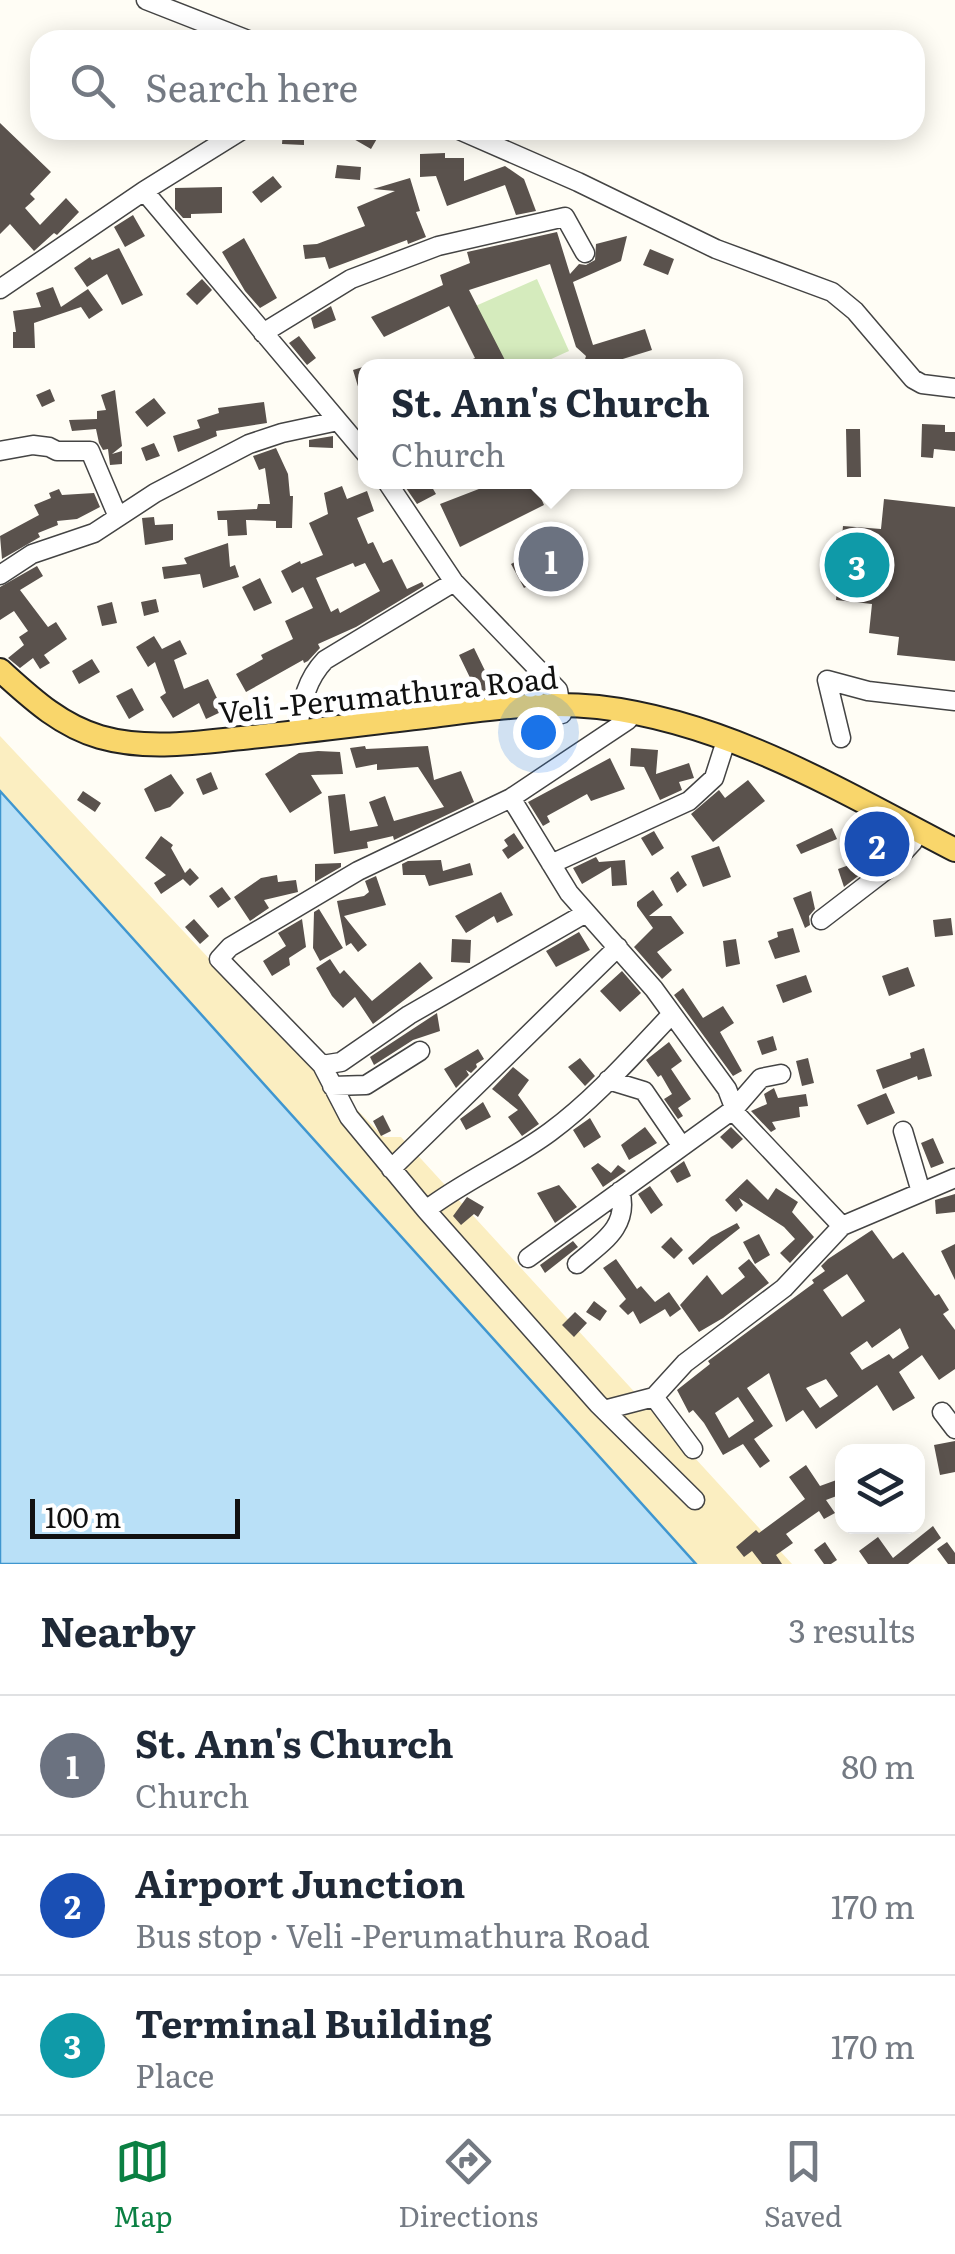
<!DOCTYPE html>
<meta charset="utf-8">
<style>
body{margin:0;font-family:Literata,serif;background:#f6f6f7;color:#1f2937}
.controls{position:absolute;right:30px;bottom:30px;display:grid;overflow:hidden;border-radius:20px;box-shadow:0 5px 25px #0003}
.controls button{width:90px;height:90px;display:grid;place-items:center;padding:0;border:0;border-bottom:2px solid #e0e1e3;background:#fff;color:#1f2937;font:50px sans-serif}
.scale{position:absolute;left:30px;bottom:25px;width:210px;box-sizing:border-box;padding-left:10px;border:5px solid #111;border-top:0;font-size:28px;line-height:35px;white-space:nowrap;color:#111;-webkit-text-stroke:8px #fff;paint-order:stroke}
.you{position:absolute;left:538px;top:732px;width:35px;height:35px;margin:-25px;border:8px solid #fff;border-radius:50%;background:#1a73e8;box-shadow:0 0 0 15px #1a73e833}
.badge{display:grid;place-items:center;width:65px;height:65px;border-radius:50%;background:#0b8043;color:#fff;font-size:32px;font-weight:700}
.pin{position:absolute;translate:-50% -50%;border:5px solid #fff;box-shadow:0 2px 10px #0006}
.popup{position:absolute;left:358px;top:359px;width:385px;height:130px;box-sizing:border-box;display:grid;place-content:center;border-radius:20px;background:#fff;filter:drop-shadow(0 2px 8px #0005);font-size:32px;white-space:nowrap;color:#747a83}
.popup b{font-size:38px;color:#1f2937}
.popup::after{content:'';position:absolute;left:50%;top:100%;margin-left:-20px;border:20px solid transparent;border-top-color:#fff}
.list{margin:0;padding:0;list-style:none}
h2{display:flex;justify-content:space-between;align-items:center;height:130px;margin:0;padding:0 40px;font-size:42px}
h2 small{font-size:32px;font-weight:400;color:#747a83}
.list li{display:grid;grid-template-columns:65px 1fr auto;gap:30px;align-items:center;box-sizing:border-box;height:140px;padding:0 40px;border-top:2px solid #e0e1e3}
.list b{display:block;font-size:38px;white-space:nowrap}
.list p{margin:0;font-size:32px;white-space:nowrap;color:#747a83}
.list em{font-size:32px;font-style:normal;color:#747a83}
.icon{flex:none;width:55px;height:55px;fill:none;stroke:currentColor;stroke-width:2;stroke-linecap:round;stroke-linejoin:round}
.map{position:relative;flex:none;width:955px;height:1564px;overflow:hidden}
.search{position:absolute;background:#fff;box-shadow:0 5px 25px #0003;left:30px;right:30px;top:30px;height:110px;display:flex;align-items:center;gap:25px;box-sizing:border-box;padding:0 35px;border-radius:30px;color:#747a83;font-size:38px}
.sheet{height:550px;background:#fff}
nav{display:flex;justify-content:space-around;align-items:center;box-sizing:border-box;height:140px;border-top:2px solid #e0e1e3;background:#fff;font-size:28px;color:#747a83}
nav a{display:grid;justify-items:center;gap:5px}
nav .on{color:#0b8043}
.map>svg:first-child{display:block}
.green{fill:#d5ebbd}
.sand{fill:#fbeec1}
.water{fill:#b9e0f7;stroke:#3f96cf;stroke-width:2.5}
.building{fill:#5a524d;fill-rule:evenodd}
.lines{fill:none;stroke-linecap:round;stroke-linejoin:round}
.minor-casing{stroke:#444;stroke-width:21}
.major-casing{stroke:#222;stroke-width:26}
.minor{stroke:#fff;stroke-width:18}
.major{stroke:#f9d66b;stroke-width:22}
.labels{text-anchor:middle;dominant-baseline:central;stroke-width:10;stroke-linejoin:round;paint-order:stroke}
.street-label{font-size:30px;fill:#111;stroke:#fff}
</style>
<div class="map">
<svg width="955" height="1564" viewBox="0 0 955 1564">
<rect width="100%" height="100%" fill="#fffdf5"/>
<path class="green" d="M537 279 569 351C545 362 513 378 491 354 482 344 476 321 471 308Z"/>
<path class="sand" d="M0 736 248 1000 384 1137H401L792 1564H696L0 791Z"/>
<path class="water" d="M0 791 696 1564H0Z"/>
<path class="building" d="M0 123 51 172 30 194 35 199 25 208 40 225 66 198 79 212 57 235 54 233 34 251 10 224 0 234Z
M283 130H304V145L282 144Z
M338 130H382L371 149Z
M445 153V158H464V181L505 166 524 179 536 211 516 215 505 185 447 206 436 176 420 177V154Z
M337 165 361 167 360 180 335 178Z
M273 176 282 187 261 203 252 192Z
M410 178 420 211 416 212 426 237 408 244 407 240 329 269 325 257 305 259 303 245 317 244 365 226 357 207 395 191 373 189Z
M222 187V213L191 214V218H183L175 209V188Z
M133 215 145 236 125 247 114 227Z
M557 232 570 274 579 264 586 265 595 260 596 244 627 236 621 261 573 282 593 345 645 329 652 350 600 366H583L586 356 576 347 550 264 469 290 508 366H457L475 358 449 306 384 337 371 317 443 285 440 275 470 263 467 252Z
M244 238 277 298 260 308 245 291 222 252Z
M119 248 143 295 122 305 107 274 87 287 74 268 90 257 92 260Z
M650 249 674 259 668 275 643 265Z
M202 279 212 290 197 305 186 294Z
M53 287 61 307 88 289 103 310 89 319 81 307 34 323 35 348H13V332H16L13 311 41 307 36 293Z
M331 306 336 320 314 329 311 318Z
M299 336 316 358 307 365 289 343Z
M366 366V402L363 403 353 370Z
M50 389 55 401 42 407 36 395Z
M115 390 122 446 112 454 122 451V464L110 465 108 449 103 450 99 443 96 429 72 431 69 420 97 419V411L106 410 101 395Z
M154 398 166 413 147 427 135 412Z
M264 402 267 423 216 431 217 436 178 452 173 436 200 428 197 420 219 413 218 408Z
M922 424 945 425V432H955V451L934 449 933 458 921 457Z
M846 429H860L861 477H847Z
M333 436V448L309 447V440Z
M154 443 160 456 146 461 141 448Z
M276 448 288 474 290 496H293L292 528H276V521L246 520 247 535 228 536 227 520H218L217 511 257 509 258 504H270L265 468 259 470 253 456Z
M418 482H429L436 494 417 504 406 488Z
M497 482H534L544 505 460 547 440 504Z
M342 486 347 499 367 491 374 511 357 518 368 544 373 542 383 563 392 559 407 589 422 582 424 586 356 627 318 644 320 648 308 661 304 663 303 660 246 692 236 674 263 659 261 655 293 639 285 621 313 608 303 587 292 593 281 571 300 561 301 564 323 555 309 523 328 514 324 493ZM353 563 355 567 365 563 380 591 340 613 338 608 331 612 316 578Z
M59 489 62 495 94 493 100 507 77 519 57 521 58 525 38 533 40 537 2 559 0 536 39 515 34 505 51 498 49 493Z
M884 499 955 507V661L897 655 899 637 869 633 872 604 836 600 843 526 881 529Z
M154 517 155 525 173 524V540L145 545 142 518Z
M558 528 563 538 576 532 588 556 577 562 582 573 560 584 554 572 524 588 511 564 540 549 536 540Z
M228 543 230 567 235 565 239 577 203 588 200 574 164 579 162 567 187 564 184 558Z
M37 566 43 576 20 590 48 627 56 622 67 639 44 655 50 663 40 669 33 658 20 668 8 658 24 645 19 637 28 631 14 611 0 620V587Z
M260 578 272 603 254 611 242 587Z
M156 599 159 612 144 616 141 602Z
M112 602 117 623 102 626 97 606Z
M154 636 162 649 180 640 187 654 174 660 184 689 208 679 223 711 206 719 199 703 173 718 160 697 166 693 155 662 148 667 136 647Z
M474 648 491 683 494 682 497 693 426 702 425 686 442 685 443 691 475 688 459 655Z
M92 659 100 672 79 684 72 671Z
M132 688 144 710 129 719 116 696Z
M365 746 366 749 428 746 434 780 461 771 474 802 394 840 393 836 367 842 368 848 334 854 328 796 345 794 350 831 378 826 369 802 385 796 394 821 444 807 418 767 377 770V764L356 768 350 748Z
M631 748 658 750 656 774 689 763 694 778 679 782 682 790 660 800 644 767 630 766Z
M318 751 340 752 343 774 311 775 322 793 290 813 265 774 299 753Z
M610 758 625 789 591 801 587 794 547 816 550 822 543 826 528 802Z
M211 772 218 789 203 795 196 779Z
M171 774 184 793 170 807 155 812 144 789Z
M748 780 765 801 713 842 691 814 719 790 725 798Z
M83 791 101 803 95 812 77 800Z
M832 828 837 839 801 854 796 845Z
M654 831 664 848 652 856 641 838Z
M514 833 524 848 508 859 502 850 508 846 504 840Z
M161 836 173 845 171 848 185 873 190 868 199 878 190 886 183 879 161 894 154 883 166 875 145 858Z
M719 846 731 877 703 887 691 856Z
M877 855 879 860 844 887 838 869Z
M596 857 599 862 625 860 627 885 612 886 611 867 582 884 573 868Z
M441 860 443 871 470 863 473 875 429 886 425 875H403L402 864 408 861Z
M341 863V867L315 882V864Z
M678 871 687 885 677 893 670 878Z
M277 875 278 882 296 880 298 892 264 900 269 908 250 921 234 897 261 878Z
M376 876 386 905 344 916 367 945 358 952 351 943 346 946 337 901 364 896 369 892 365 881Z
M222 887 231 899 218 908 209 896Z
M653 890 663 905 649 916H671L684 933 657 952 672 970 662 979 634 947 653 928 637 906V902Z
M811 891 815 909 809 916 810 925 805 928 793 898Z
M501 892 513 915 497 923 494 916 466 933 455 916Z
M319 909 343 948 320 961 313 948 314 912Z
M951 918 953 935 935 937 933 920Z
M194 919 209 936 200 944 185 927Z
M302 919 306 947 289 958 290 965 272 976 263 961 286 946 278 933Z
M793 928 800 952 775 959 768 941 778 937 777 932Z
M579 932 590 950 556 967 546 951Z
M452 939 471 940 470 963 451 962Z
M736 939 740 964 726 967 723 941Z
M330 959 340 974 344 970 372 1001 420 962 433 978 373 1024 355 997 343 1008 332 996 316 968Z
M908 967 915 986 889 996 882 976Z
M622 971 641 993 620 1012 600 991Z
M806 975 812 992 783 1003 776 985Z
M683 988 703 1018 723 1006 734 1023 720 1032 742 1071 733 1076 674 995Z
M437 1013 440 1031 413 1040 374 1065 370 1057Z
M773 1036 777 1050 762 1055 757 1041Z
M669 1042 682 1061 671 1069 691 1099 678 1108 683 1116 678 1119 664 1099 672 1094 661 1075 658 1077 646 1060Z
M924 1048 932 1076 918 1080 917 1076 883 1089 876 1070 911 1058 910 1053Z
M478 1049 484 1059 476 1064 477 1067 471 1073 466 1070 469 1075 456 1088 444 1069Z
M580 1058 595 1076 585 1086 568 1067Z
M808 1058 814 1083 802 1086 796 1061Z
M513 1067 529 1080 518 1095 539 1124 522 1136 508 1117 518 1110 492 1089Z
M774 1088 778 1098 806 1094 808 1106 799 1107 800 1117 772 1122 776 1129 771 1132 751 1111 767 1104 764 1094Z
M886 1093 895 1113 867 1125 857 1105Z
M483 1102 491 1117 466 1130 460 1119Z
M383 1115 391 1131 381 1136 373 1121Z
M590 1118 601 1137 584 1148 573 1130Z
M645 1127 657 1143 629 1160 621 1145Z
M731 1127 743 1139 732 1149 720 1137Z
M933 1138 944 1163 931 1168 921 1143Z
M684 1161 691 1176 677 1183 670 1171Z
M598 1163 611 1173 618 1165 626 1171 603 1187 591 1168Z
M747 1179 768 1200 776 1188 798 1202 792 1212 814 1237 790 1263 780 1253 795 1239 784 1227 739 1198 743 1205 736 1212 725 1200Z
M559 1185 577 1207 555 1223 537 1193Z
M650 1186 663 1205 651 1214 638 1194Z
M955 1194V1212L936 1214 935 1200Z
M467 1197 484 1207 478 1217 474 1214 461 1225 453 1216Z
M737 1223 740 1228 693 1265 688 1258 711 1237Z
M872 1230 893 1259 903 1252 935 1296 939 1294 949 1310 943 1314 955 1330V1369L939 1380 922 1355 899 1372 915 1398 893 1411 877 1385 816 1429 803 1410 786 1422 769 1373 747 1388 773 1426 754 1439 770 1461 760 1468 743 1444 723 1455 704 1423 693 1410 689 1413 677 1390 710 1364 708 1361 814 1283 812 1280 825 1271 821 1266 828 1259ZM847 1274 865 1301 842 1317 823 1290ZM900 1328 909 1348 893 1359 889 1354 862 1370 850 1353 867 1341 872 1348ZM826 1379 838 1396 820 1408 806 1388ZM738 1397 754 1421 729 1438 715 1413Z
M759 1234 770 1255 755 1264 743 1242Z
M671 1237 683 1250 674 1259 661 1247Z
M573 1241 578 1247 545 1273 540 1265Z
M955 1244V1280L941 1251Z
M616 1259 637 1289 641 1286 655 1302 669 1292 681 1309 670 1317 665 1309 640 1324 633 1311 628 1315 619 1306 626 1299 603 1268Z
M749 1259 769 1283 723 1318 699 1332 680 1305 707 1275 722 1295 745 1277 738 1268Z
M594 1301 607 1311 600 1321 586 1312Z
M575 1312 587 1323 574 1337 562 1325Z
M955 1441V1472L940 1475 934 1445Z
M806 1465 820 1486 842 1478V1494L826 1500 835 1513 824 1519 819 1511 786 1534 793 1543 776 1555 782 1564H762L752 1551 744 1557 736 1547 756 1530 759 1533 805 1499 789 1477Z
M933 1526 941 1538 908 1564H868L859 1551 878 1537 893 1558Z
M825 1542 837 1560 831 1564H824L814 1550Z
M947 1542 955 1553V1564H948L937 1549Z"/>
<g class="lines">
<g class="minor-casing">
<path id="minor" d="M146 0 248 40
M459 130 578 182 716 249 832 292 855 311 913 379 922 384 955 388
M144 191 366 454
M0 289 144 191 242 130
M263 333 351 279 438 246 565 217 585 253
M0 451 33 445 49 447 57 451H90L118 517
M387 482 454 582 558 690 562 714
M0 575 32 554 94 533 155 493 249 444 282 433 338 421
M628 720 511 798 358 871 230 947 219 959 322 1065 349 1117 426 1210 598 1404 695 1500
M297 732C302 704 305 681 325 660L454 582
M841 738 827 680 868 691 955 701
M511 798 569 893 654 989 727 1089 737 1115 842 1226
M551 864 689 801 714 778 723 750
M821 920 890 867 913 842
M322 1065 341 1062 409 1015 586 913
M608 1080 644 1091 681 1145
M332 1086 366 1085 420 1051
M903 1131 921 1192
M391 1169 618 947
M426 1210C465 1180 511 1161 550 1132 595 1099 634 1054 672 1014
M528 1258 734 1109 761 1078 781 1074
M577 1264C601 1243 630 1227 620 1191
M654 1397 693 1449
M604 1410 654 1397 685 1363 784 1288 842 1226 955 1178
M942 1412 955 1429"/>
</g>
<g class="major-casing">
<path id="major" d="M0 670C30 697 59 725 100 737 149 751 201 742 251 737 311 731 371 723 432 716 488 709 542 701 598 707 728 722 841 791 955 850"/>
</g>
<use href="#minor" class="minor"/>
<use href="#major" class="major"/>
</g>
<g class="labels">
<g class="street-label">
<text transform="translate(388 693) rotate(-6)">Veli -Perumathura Road</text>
</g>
</g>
</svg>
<div class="controls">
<button><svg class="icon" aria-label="layers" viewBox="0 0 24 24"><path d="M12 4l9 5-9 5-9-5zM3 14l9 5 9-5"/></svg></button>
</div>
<div class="scale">100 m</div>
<div class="you"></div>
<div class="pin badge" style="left:551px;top:559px;background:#6b7280">1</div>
<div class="popup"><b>St. Ann's Church</b>Church</div>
<div class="pin badge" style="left:877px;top:844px;background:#1a4fb4">2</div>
<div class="pin badge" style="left:857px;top:565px;background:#0f9aa8">3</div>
<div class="search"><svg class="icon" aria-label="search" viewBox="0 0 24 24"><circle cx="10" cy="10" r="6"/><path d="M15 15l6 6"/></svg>Search here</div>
</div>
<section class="sheet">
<h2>Nearby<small>3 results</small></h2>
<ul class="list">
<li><span class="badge" style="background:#6b7280">1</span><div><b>St. Ann's Church</b><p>Church</p></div><em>80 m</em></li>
<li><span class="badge" style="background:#1a4fb4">2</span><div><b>Airport Junction</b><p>Bus stop · Veli -Perumathura Road</p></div><em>170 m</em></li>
<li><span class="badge" style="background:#0f9aa8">3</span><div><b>Terminal Building</b><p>Place</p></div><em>170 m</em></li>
</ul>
</section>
<nav>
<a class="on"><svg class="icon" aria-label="map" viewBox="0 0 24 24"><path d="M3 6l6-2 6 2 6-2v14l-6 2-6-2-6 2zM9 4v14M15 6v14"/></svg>Map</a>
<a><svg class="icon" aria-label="directions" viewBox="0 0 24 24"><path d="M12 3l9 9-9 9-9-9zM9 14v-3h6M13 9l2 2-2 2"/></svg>Directions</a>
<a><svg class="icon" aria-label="saved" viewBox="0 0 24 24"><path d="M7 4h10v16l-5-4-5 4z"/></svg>Saved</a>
</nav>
